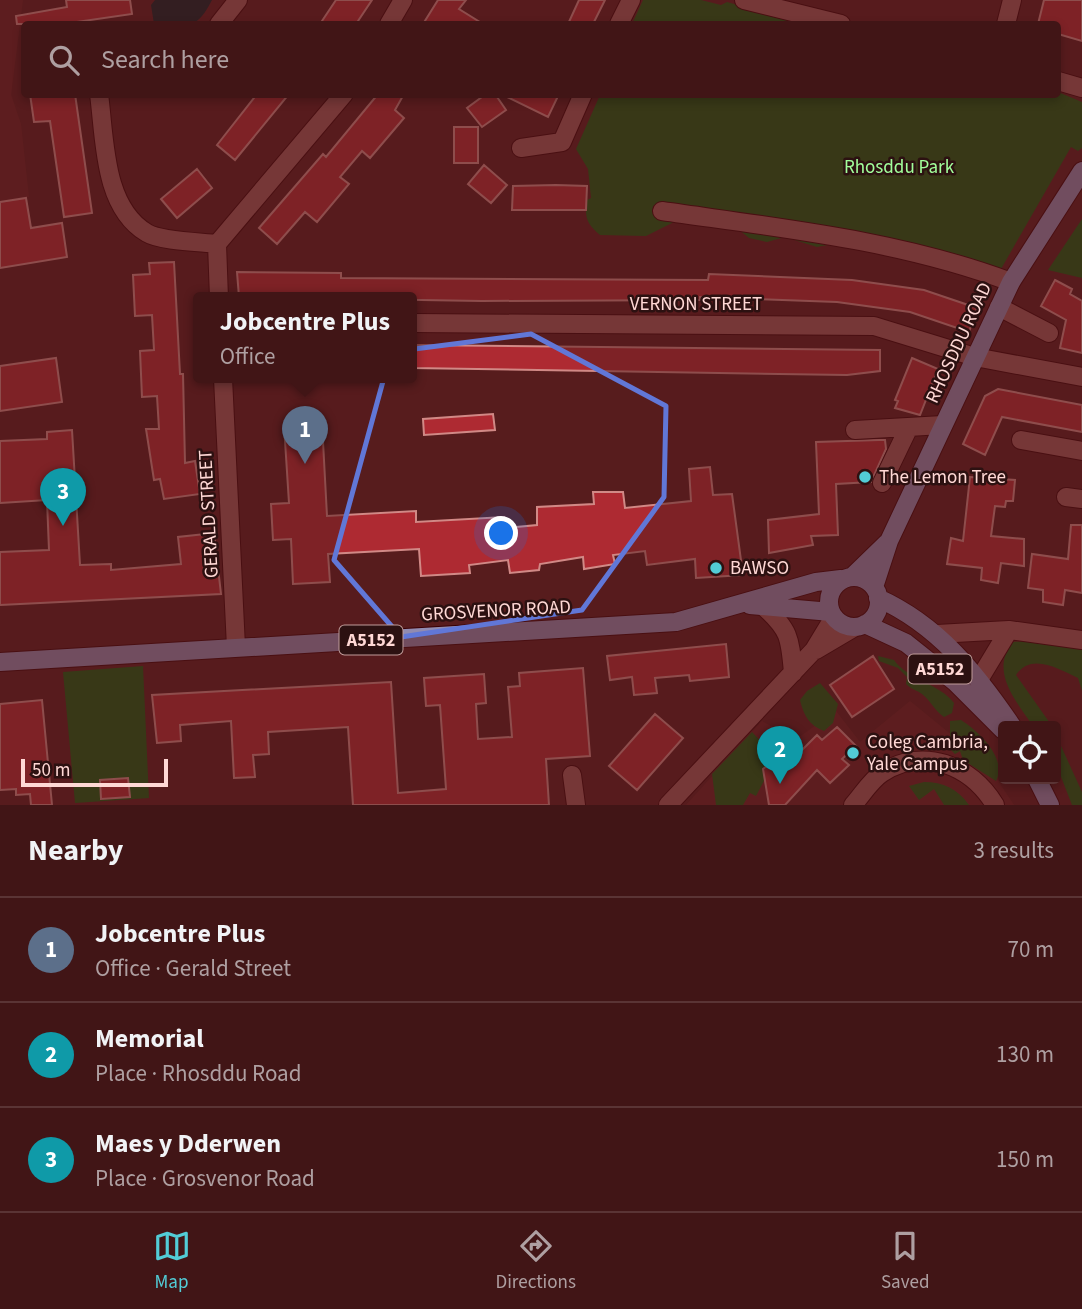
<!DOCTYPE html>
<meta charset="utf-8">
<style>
body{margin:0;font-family:"Source Sans 3",sans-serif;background:#4c2223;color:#f1f3f6}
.controls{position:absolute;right:21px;bottom:21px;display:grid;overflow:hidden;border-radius:7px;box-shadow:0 4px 10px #0003}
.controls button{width:63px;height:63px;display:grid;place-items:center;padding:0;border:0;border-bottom:2px solid #5a3435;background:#411516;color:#f1f3f6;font:35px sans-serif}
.scale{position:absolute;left:21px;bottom:18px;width:147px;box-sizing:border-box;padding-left:7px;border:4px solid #ffd8d5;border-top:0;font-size:19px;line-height:24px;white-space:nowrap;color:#ffd8d5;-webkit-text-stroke:5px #2c1111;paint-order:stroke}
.you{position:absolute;left:502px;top:534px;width:24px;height:24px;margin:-18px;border:5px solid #fff;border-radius:50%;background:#1a73e8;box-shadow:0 0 0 10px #1a73e833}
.badge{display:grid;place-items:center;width:46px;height:46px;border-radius:50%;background:#52ccd6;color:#fff;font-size:23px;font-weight:700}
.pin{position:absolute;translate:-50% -58px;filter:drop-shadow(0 2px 4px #0008)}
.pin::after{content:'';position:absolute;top:37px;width:24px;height:21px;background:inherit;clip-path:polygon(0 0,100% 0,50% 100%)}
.popup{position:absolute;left:193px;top:292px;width:224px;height:91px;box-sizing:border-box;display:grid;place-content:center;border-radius:7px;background:#411516;filter:drop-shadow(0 2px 5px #0005);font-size:23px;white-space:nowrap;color:#ae9fa1}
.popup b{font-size:26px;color:#f1f3f6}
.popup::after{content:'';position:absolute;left:50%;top:100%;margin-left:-14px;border:14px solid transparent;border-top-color:#411516}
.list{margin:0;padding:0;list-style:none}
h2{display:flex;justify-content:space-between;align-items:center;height:91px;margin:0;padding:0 28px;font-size:30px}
h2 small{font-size:23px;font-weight:400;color:#ae9fa1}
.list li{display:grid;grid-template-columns:46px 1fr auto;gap:21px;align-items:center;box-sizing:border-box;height:105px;padding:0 28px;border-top:2px solid #5a3435}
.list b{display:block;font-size:26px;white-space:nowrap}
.list p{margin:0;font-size:23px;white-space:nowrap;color:#ae9fa1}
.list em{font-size:23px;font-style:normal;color:#ae9fa1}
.icon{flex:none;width:38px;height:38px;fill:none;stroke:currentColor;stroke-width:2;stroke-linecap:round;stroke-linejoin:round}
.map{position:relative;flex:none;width:1082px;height:805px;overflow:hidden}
.search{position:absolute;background:#411516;box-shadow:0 4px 10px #0003;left:21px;right:21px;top:21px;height:77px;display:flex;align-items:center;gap:18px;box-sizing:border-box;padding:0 24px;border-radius:7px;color:#ae9fa1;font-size:26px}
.sheet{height:406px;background:#411516}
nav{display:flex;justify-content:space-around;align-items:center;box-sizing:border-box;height:98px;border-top:2px solid #5a3435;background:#411516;font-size:19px;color:#ae9fa1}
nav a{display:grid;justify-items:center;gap:4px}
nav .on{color:#52ccd6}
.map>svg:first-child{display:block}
.built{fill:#652122}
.green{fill:#125c11}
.water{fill:#072326}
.building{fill:#ae2a32;stroke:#d18986;stroke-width:2}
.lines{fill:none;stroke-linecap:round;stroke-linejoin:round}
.minor-casing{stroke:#390005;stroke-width:20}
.major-casing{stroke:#390005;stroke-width:20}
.minor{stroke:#9b5957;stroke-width:18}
.major{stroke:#918bb0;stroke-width:18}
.marked{fill:none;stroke:#6177d7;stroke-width:5;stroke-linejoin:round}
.poi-dot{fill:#52ccd6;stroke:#2c1111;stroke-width:2.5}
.labels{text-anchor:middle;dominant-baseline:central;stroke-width:5;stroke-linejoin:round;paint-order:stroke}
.shield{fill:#2c1111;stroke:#c09c9a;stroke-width:2}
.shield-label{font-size:18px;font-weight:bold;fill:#ffd8d5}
.park-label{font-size:19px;fill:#a2fe9b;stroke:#2c1111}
.street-label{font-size:19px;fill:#ffd8d5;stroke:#2c1111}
.poi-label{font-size:19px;fill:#ffd8d5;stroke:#2c1111;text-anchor:start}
</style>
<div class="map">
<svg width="1082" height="805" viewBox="0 0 1082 805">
<rect width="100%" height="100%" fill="#571c1d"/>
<path class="built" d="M0 0H23L11 95 21 124 29 197 0 202Z
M910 701 986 763 1014 805H686L762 721 795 740 836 711 860 742Z"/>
<path class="green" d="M643 0H701L721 5 727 2 805 24H632Z
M1058 92 1082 102V148L1078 151 1071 147 1001 269 993 267 989 270 838 243 817 247 785 237 767 242 749 238 733 225 678 220 646 236 600 235C587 224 584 217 587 200L591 198 588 169 576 149 600 95Z
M1082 219V278L1048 270Z
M1046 639 1082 648V691L1078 678C1059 669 1031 652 1016 675L1052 726H1033C1016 701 989 671 1013 642Z
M878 656 894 660C907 679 940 684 954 703L952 713 944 717C935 711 930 700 922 694 917 690 912 690 906 684L907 677 898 668 879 661Z
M143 666 149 798 75 803 63 672Z
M820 683 838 704 833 723 824 731C809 725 804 716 800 700L807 691Z
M961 720C978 731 1008 758 996 781L963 760 960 751 955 754 950 749V721Z
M752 732 777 758 763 770 766 777 756 796 750 793 743 805H716L712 774Z
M1056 735 1082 792V805H1072L1056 764Z
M924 782C943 782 958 789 969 805H944L934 789 919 800 909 786Z"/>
<path class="water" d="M155 0H212C195 33 188 24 154 24L151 5Z"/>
<path class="building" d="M66 0H130L132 14 63 24H17L16 16 67 7Z
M336 0H372L356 24H320Z
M438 0H466L459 9 483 24H423Z
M579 0H605L593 24H568Z
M1044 0H1082V41L1058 34V24H1038Z
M30 94H75L92 213 64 217 50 121 34 122Z
M257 94H289L235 160 217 145Z
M378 94H404L395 110 404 118 370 158 362 151 340 177 349 184 317 222 305 212 277 244 259 228 323 154 326 157Z
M486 94H495L506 110 482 127 467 108Z
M501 94H559L548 117Z
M454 127H478V163H454Z
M484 165 507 185 491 203 468 184Z
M197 169 212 188 177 218 161 199Z
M556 185 587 186 586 210H512L513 186Z
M26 198 31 228 62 223 67 257 0 268V202Z
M174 262 180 374H183L185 463 195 461 200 494 164 499 160 479 154 480 146 429H159L157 396 142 397 140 351 154 350 152 315 135 316 133 275 150 274 149 263Z
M237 272 341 273V278L708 280 709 274 852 280 924 290 977 308 969 332 910 312 837 302 700 297V300L482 301 239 297Z
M1055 280 1072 289 1070 294 1082 301V353L1060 348 1066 320 1041 306Z
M412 345 880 350V371L847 375 412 368Z
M56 358 62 402 0 411V366Z
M912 358 938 369 920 415 895 408 898 401 895 400Z
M998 389 1082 405V432L1002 417 985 455 963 444 985 396Z
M493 414 495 430 424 435 423 419Z
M322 423 327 516 416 511V522L504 517 506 528 537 525V507L594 504 593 492H623L625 508 691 501 689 469 710 467 713 495 732 494 743 575 696 578 695 559 647 565 645 551 613 555 615 564 584 569 583 557 540 564 539 570 510 573 508 560 469 565 470 573 421 576 419 549 328 554 330 582 293 584 291 539 273 540 271 504 289 503 284 425Z
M72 430 80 565 111 564V570L181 564 178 537 214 533 221 594 0 605V552L49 550 47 500 0 503V441L47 439V432Z
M879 440H885L886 449 871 482 836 484 838 535 811 536 813 545 769 553 768 520 819 514 816 442Z
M970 477 1015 480 1013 501H1006L1005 507 995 506 991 536 1024 539V566L1001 563 998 583 981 580 982 568 947 564 951 538 963 541Z
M1071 525H1082V593L1065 590 1063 605 1043 602V590L1028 588 1032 554 1068 559Z
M726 644 729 677 690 681 689 675 655 678 657 693 634 695 632 677 610 680 607 656Z
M873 656 894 689 852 717 830 685Z
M583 668 590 756 546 759 549 805H353L348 727 268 732 269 754 253 755 255 777 234 778 231 721 180 725 181 741 157 743 152 695 391 682 398 793 446 789 440 705 426 706 424 678 484 674 486 703 476 704 478 739 512 737 508 687 520 686 519 673Z
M42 700 52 805H31L30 794 16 795V789L0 790V704Z
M655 714 683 738 637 790 609 766Z
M837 727 856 746 842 759 849 765 830 783 817 770 785 805H769L763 769 792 746 799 753 817 735 822 740Z
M128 778 130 797 101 799 100 780Z"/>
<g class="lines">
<g class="minor-casing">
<path id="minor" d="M744 0 841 24
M219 24 238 0
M389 24 403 0
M619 24 631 0
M1006 24 1012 0
M1058 81 1082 88
M99 94C105 139 103 207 147 233 160 241 200 242 217 244
M521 148 562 142 583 94
M662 211C780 228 899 240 1011 282
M219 298 217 244 344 94
M999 307 1049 333
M412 323 874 326 975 357 1082 377
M223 378 236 647
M855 430 943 425
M1021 440 1082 451
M882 483 909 427
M1066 497 1082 499
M763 606C790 630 790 638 793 673
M937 634 1009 630 1082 640
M816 650 855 627
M980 678 1009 630
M572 775 576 805
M668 805 814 650 834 617
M853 805C862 795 871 780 882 773 923 746 971 765 995 805"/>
</g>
<g class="major-casing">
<path id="major" d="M852 577 887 543
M829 602a25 25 0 1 1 50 0a25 25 0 1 1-50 0Z
M874 587 889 541 1011 282 1082 171
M878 598C938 625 976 673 1012 726
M750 605 831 612
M865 624 906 643 955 682 1003 730
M0 662 676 622 816 582 841 579
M1037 779 1050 805"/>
</g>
<use href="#minor" class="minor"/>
<use href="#major" class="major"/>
</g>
<path d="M0 0H1082V805H0ZM531 334 666 406 664 497 582 610 401 637 334 560 391 352Z" fill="#571c1d" fill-opacity=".55" fill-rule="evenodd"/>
<path class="marked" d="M531 334 666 406 664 497 582 610 401 637 334 560 391 352Z"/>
<g class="poi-dot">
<circle cx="865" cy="477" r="7"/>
<circle cx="716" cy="568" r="7"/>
<circle cx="853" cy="753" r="7"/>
</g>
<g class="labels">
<g class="shield">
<rect x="339.5" y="625.5" width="63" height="29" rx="5"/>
<rect x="908.5" y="654.5" width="63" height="29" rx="5"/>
</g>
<g class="shield-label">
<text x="371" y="640">A5152</text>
<text x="940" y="669">A5152</text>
</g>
<g class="park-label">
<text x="899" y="167">Rhosddu Park</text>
</g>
<g class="street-label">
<text x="696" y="304">VERNON STREET</text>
<text transform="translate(959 343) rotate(-65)">RHOSDDU ROAD</text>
<text transform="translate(209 514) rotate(-93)">GERALD STREET</text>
<text transform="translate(496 611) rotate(-3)">GROSVENOR ROAD</text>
</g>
<g class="poi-label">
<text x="879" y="477">The Lemon Tree</text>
<text x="730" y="568">BAWSO</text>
<text x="867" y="742">Coleg Cambria,<tspan x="867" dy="22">Yale Campus</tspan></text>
</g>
</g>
</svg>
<div class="controls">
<button><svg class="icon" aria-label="locate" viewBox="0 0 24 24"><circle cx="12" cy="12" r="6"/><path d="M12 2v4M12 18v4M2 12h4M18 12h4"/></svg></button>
</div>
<div class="scale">50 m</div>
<div class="you"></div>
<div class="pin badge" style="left:305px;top:464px;background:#5c6f8a">1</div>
<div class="popup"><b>Jobcentre Plus</b>Office</div>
<div class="pin badge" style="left:780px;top:784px;background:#0f9aa8">2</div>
<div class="pin badge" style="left:63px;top:526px;background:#0f9aa8">3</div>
<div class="search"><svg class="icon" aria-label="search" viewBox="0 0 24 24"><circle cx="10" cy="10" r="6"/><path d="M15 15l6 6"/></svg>Search here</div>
</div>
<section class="sheet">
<h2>Nearby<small>3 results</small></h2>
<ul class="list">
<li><span class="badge" style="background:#5c6f8a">1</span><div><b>Jobcentre Plus</b><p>Office · Gerald Street</p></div><em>70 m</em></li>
<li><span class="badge" style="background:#0f9aa8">2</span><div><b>Memorial</b><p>Place · Rhosddu Road</p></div><em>130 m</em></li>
<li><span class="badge" style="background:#0f9aa8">3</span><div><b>Maes y Dderwen</b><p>Place · Grosvenor Road</p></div><em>150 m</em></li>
</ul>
</section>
<nav>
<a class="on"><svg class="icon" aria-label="map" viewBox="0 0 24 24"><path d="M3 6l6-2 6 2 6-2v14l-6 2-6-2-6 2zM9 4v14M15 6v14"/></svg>Map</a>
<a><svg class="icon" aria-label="directions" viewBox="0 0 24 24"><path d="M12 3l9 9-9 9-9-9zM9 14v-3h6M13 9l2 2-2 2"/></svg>Directions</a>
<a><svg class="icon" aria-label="saved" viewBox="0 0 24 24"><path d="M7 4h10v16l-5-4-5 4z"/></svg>Saved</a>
</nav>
